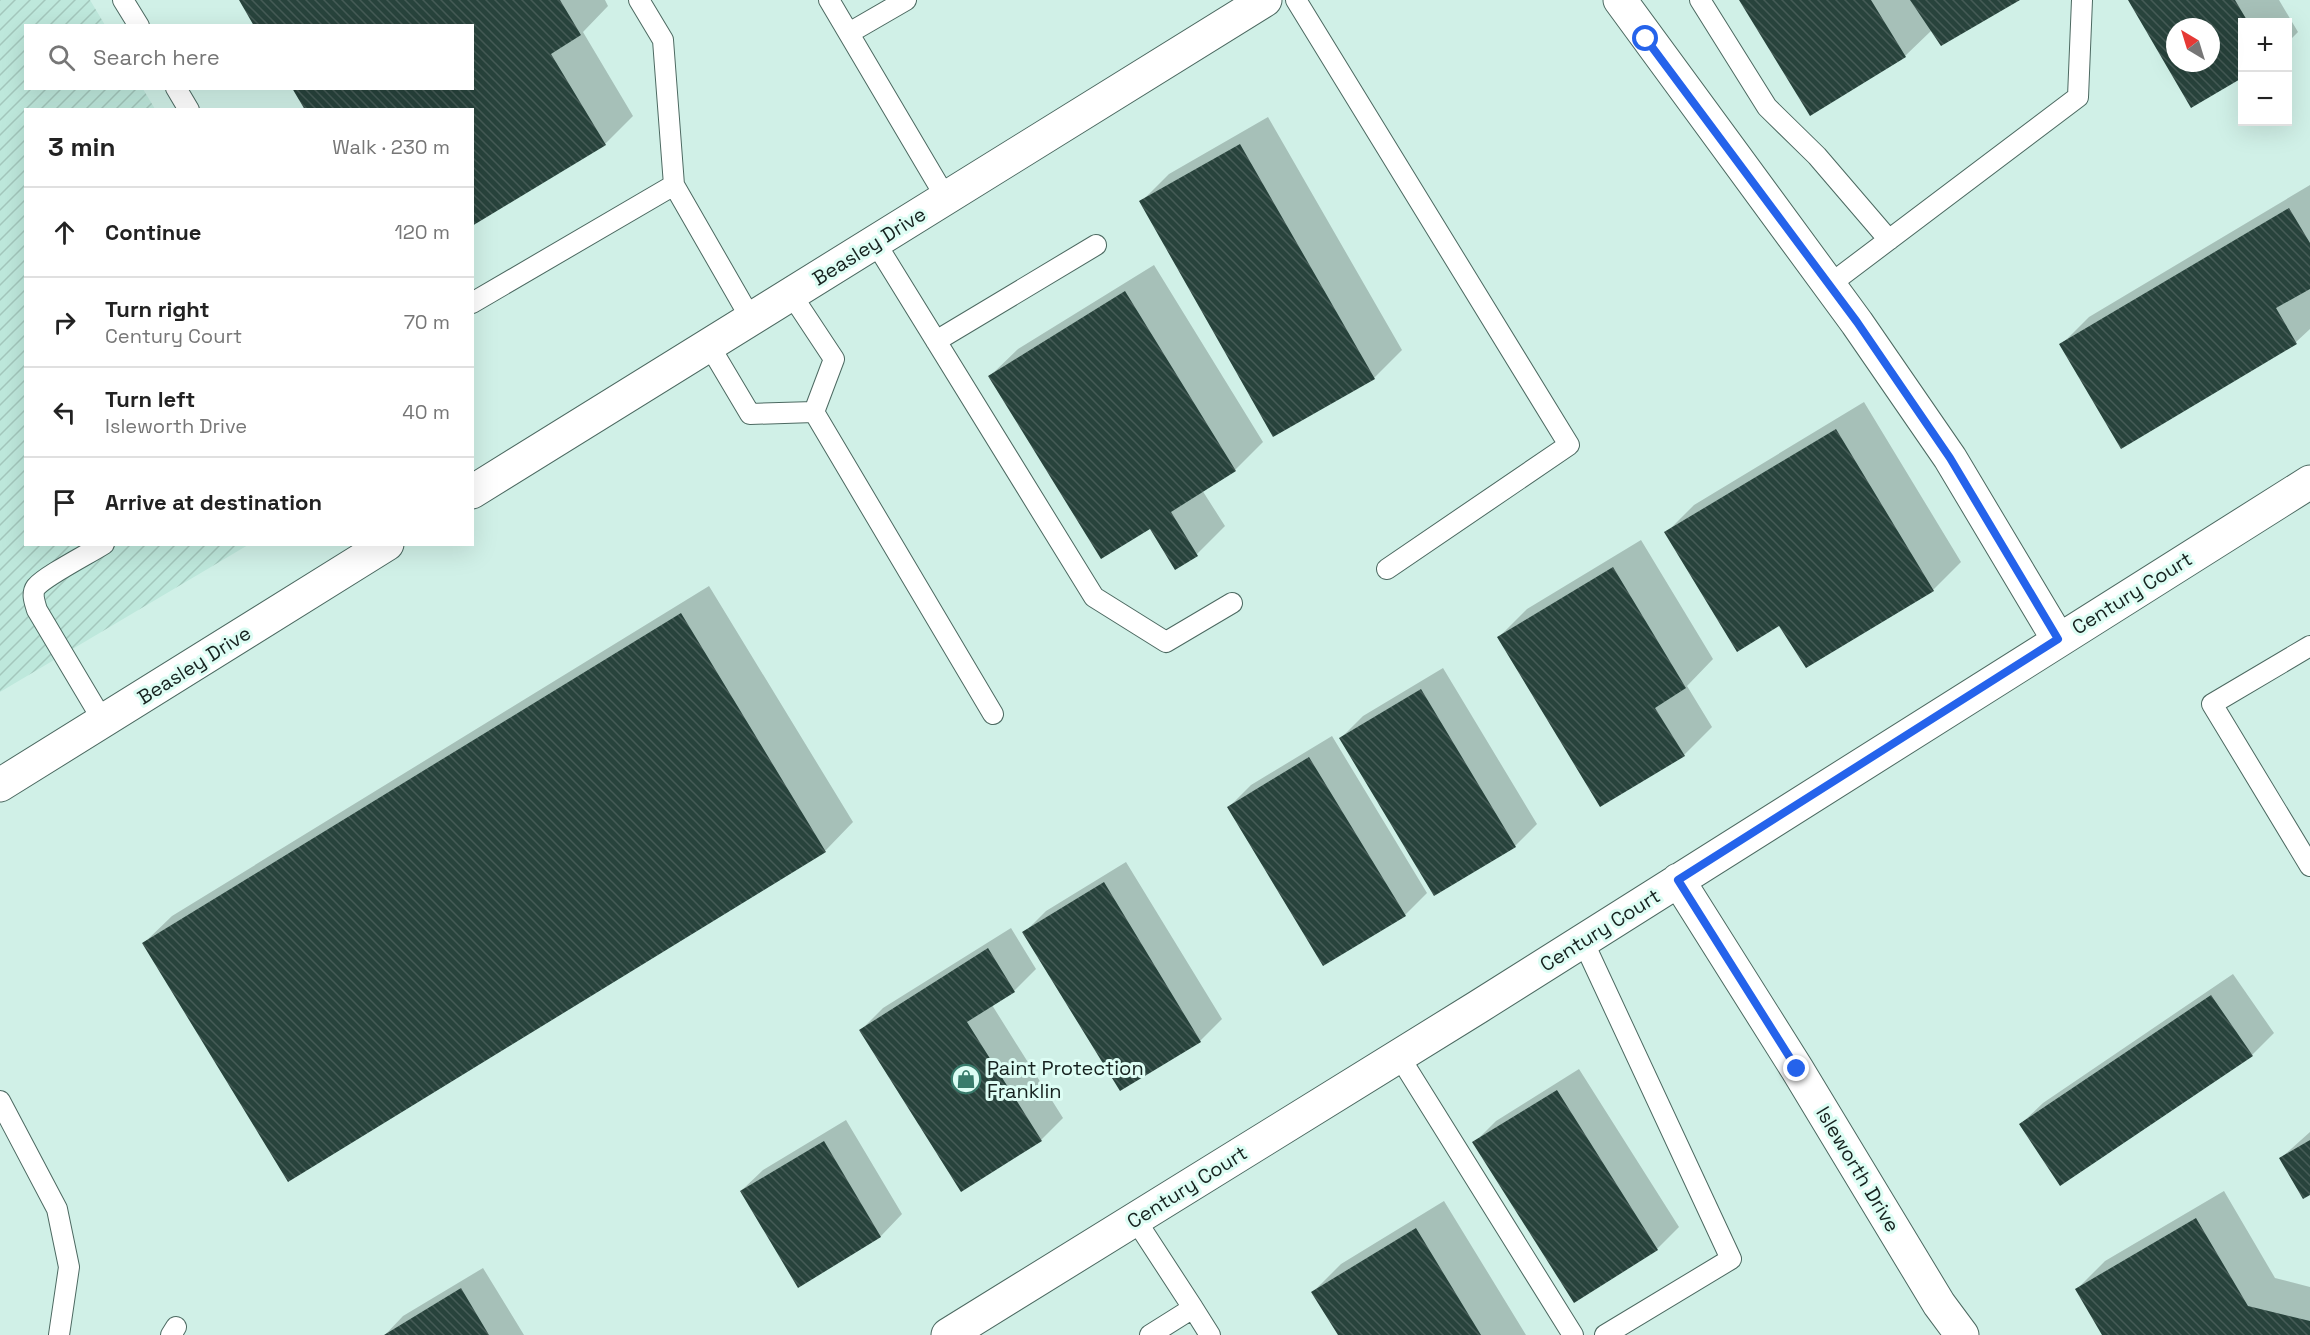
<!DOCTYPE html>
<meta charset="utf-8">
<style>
body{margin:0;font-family:"Space Grotesk",sans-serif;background:#f2f2f2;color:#222}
.controls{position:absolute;right:18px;top:18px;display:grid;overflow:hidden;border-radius:0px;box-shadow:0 6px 24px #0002}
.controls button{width:54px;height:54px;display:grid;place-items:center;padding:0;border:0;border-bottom:2px solid #e0e0e0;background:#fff;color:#222;font:30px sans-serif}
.compass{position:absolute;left:2166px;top:18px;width:54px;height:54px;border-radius:50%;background:#fff;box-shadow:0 6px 24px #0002;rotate:322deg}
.stop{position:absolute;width:18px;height:18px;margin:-14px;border:4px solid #2563eb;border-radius:50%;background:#fff}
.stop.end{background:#2563eb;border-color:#fff;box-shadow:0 2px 6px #0008}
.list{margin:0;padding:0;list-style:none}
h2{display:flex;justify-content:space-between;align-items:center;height:78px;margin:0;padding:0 24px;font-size:26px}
h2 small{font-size:20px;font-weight:400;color:#767676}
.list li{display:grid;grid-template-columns:39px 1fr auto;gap:18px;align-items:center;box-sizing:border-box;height:90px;padding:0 24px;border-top:2px solid #e0e0e0}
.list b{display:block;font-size:22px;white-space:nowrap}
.list p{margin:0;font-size:20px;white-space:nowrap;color:#767676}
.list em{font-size:20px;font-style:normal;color:#767676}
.icon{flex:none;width:33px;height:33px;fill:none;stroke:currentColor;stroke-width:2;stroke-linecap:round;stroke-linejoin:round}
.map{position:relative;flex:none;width:2310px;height:1335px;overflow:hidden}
.search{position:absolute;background:#fff;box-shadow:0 6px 24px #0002;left:24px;top:24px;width:450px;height:66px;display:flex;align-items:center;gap:15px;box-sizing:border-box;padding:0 21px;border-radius:0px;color:#767676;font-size:22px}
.panel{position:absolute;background:#fff;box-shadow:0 6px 24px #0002;left:24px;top:108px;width:450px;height:438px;border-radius:0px}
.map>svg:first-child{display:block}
.industrial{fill:url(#industrial-furrows)}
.shadow{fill:#0003;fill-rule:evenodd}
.building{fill:url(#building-back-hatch);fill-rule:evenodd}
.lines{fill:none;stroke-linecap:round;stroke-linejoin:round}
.service-casing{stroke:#4c6961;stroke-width:22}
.minor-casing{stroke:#4c6961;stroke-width:35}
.service{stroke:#fff;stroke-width:20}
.minor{stroke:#fff;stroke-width:33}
.route{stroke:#2563eb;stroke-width:8}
.labels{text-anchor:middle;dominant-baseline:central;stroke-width:6;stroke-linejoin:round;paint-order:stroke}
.street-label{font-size:20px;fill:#16221f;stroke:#ddfdf4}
.poi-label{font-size:20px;fill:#16221f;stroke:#ddfdf4;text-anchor:start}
</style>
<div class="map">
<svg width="2310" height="1335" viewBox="0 0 2310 1335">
<defs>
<pattern id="industrial-furrows" width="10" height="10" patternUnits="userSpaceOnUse" patternTransform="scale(1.5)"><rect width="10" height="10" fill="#bee8dc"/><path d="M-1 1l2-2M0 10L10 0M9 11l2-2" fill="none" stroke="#a3c7bc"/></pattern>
<pattern id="building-back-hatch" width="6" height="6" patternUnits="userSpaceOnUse" patternTransform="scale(1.5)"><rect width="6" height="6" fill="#28433c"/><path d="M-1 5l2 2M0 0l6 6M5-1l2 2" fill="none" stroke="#455b56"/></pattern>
</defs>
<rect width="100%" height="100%" fill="#d0f0e7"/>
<path class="industrial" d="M0 0H90L105 25 26 26V88L143 89 155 109 26 110V544L248 545 0 692Z"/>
<path class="shadow" d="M241 0H605L608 6 583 32 633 116 605 144 472 224V26Z
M1741 0H2017L1932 30 1905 56Z
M2129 0H2279L2298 32 2288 42V22H2242V76L2192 105ZM2175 27H2211V63H2175Z
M1268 117 1402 350 1374 378 1141 202 1169 174Z
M2310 185V329L2296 342 2122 446 2061 345 2089 317Z
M1154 265 1263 442 1235 470 1202 490 1225 526 1197 554 1150 527 990 376 1018 349Z
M1864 402 1961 562 1933 590 1780 624 1666 533 1694 505Z
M1641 540 1713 659 1687 686 1712 727 1684 755 1499 637 1527 609Z
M709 586 853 822 826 850 288 1180 144 943 172 916Z
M1443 668 1537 824 1515 846 1341 738 1363 716Z
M1332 736 1427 893 1405 915 1229 807 1251 785Z
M1126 862 1222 1019 1200 1041 1024 933 1046 911Z
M1011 928 1036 969 1014 991 992 1005 1063 1118 1041 1140 861 1030 883 1008Z
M2233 974 2274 1033 2252 1055 2021 1124 2043 1103Z
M1579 1069 1679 1227 1657 1249 1574 1301 1474 1143 1496 1121Z
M846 1120 902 1214 881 1236 798 1286 741 1191 763 1170Z
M2310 1132V1193L2281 1158Z
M2224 1191 2275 1278 2310 1287V1335H2104L2077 1289 2105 1261Z
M1444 1201 1526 1335H1339L1313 1292 1341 1264Z
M483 1268 524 1335H385L403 1316Z"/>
<path class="building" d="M239 0H560L581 35 551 54 606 145 472 226V110H305L292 88H472V26H254Z
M1739 0H1871L1906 57 1810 116Z
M1910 0H2020L1941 46Z
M2128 0H2235L2248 22H2242V78L2191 108ZM2175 27H2211V63H2175Z
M1240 144 1375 379 1273 437 1139 201Z
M2289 208 2310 243V289L2276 308 2297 344 2121 449 2059 344Z
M1125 291 1236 471 1171 512 1198 556 1175 570 1150 529 1101 559 988 376Z
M1836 429 1934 591 1806 668 1779 626 1737 652 1664 532Z
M1613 567 1686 688 1655 708 1685 756 1600 807 1497 637Z
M681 613 826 852 288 1182 142 943Z
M1421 689 1516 847 1434 896 1339 738Z
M1309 757 1406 916 1323 966 1227 807Z
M1104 882 1201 1042 1120 1091 1022 932Z
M988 948 1015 992 967 1022 1042 1141 961 1192 859 1030Z
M2211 995 2253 1056 2060 1186 2019 1124Z
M1557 1090 1658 1250 1574 1303 1472 1142Z
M2310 1140V1195L2303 1199 2279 1158Z
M824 1141 881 1237 798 1288 740 1191Z
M2196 1218 2248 1306 2310 1321V1335H2102L2075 1289Z
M1416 1228 1481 1335H1338L1311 1292Z
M461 1288 489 1335H384Z"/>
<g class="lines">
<g class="service-casing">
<path id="service" d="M123 0 139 26
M639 0 663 40 674 185
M829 0 946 198
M1296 0 1569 445 1387 569
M1700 0 1767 107 1817 156 1889 240
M849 33 906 0
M176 88 189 110
M875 242 1094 597 1166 642 1232 603
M1829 285 2078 97 2082 0
M472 303 674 185 751 319
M936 341 1096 245
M709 345 750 414 814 412 834 359 791 294
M814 412 993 714
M2310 646 2212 704 2310 866
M103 721 37 610C35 603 31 594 36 587 45 576 90 553 104 544
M1583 941 1731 1259 1605 1335
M1399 1056 1573 1335
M0 1101 57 1209 69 1267 59 1335
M1135 1219 1193 1308
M171 1335 176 1327
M1150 1335 1193 1308 1210 1335"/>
</g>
<g class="minor-casing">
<path id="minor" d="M1620 0 1857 323 1950 458 2058 639
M472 492 1265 0
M0 785 387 544
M1678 880 1797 1069 1939 1304 1962 1335
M948 1335 1478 1007 2310 482"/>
</g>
<use href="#service" class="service"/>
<use href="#minor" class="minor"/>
</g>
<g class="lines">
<path class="route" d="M1646 39 1857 322 1950 458 2058 639 1678 880 1797 1069"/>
</g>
<defs>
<g id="shop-ring" transform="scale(1.5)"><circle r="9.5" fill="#ddfdf4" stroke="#397b6b" stroke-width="1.5"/><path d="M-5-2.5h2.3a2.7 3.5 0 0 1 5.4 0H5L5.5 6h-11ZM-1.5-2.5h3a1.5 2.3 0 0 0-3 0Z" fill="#397b6b"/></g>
</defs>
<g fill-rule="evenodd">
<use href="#shop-ring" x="966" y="1079"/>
</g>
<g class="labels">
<g class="street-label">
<text transform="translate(869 246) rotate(-32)">Beasley Drive</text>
<text transform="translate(2132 593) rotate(-32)">Century Court</text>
<text transform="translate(194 665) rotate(-32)">Beasley Drive</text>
<text transform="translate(1600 930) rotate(-32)">Century Court</text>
<text transform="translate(1858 1169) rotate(59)">Isleworth Drive</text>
<text transform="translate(1187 1187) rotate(-32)">Century Court</text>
</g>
<g class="poi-label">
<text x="987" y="1068">Paint Protection<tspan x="987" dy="23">Franklin</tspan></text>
</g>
</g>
</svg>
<div class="controls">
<button>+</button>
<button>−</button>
</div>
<svg class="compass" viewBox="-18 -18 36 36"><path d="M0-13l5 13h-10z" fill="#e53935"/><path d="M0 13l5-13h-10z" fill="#767676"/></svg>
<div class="stop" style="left:1646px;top:39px"></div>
<div class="stop end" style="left:1797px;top:1069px"></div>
<div class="search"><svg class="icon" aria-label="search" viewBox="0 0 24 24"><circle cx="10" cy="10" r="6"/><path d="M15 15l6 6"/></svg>Search here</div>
<section class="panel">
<h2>3 min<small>Walk · 230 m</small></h2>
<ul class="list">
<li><svg class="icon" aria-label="ahead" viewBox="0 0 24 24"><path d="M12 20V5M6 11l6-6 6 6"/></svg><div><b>Continue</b></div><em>120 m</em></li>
<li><svg class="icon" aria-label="right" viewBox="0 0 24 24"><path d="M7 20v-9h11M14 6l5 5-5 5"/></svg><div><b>Turn right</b><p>Century Court</p></div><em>70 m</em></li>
<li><svg class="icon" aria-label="left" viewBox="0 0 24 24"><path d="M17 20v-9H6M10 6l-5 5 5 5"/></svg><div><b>Turn left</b><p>Isleworth Drive</p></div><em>40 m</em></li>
<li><svg class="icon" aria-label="arrive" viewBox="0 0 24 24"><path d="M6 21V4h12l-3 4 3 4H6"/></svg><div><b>Arrive at destination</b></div></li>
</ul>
</section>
</div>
